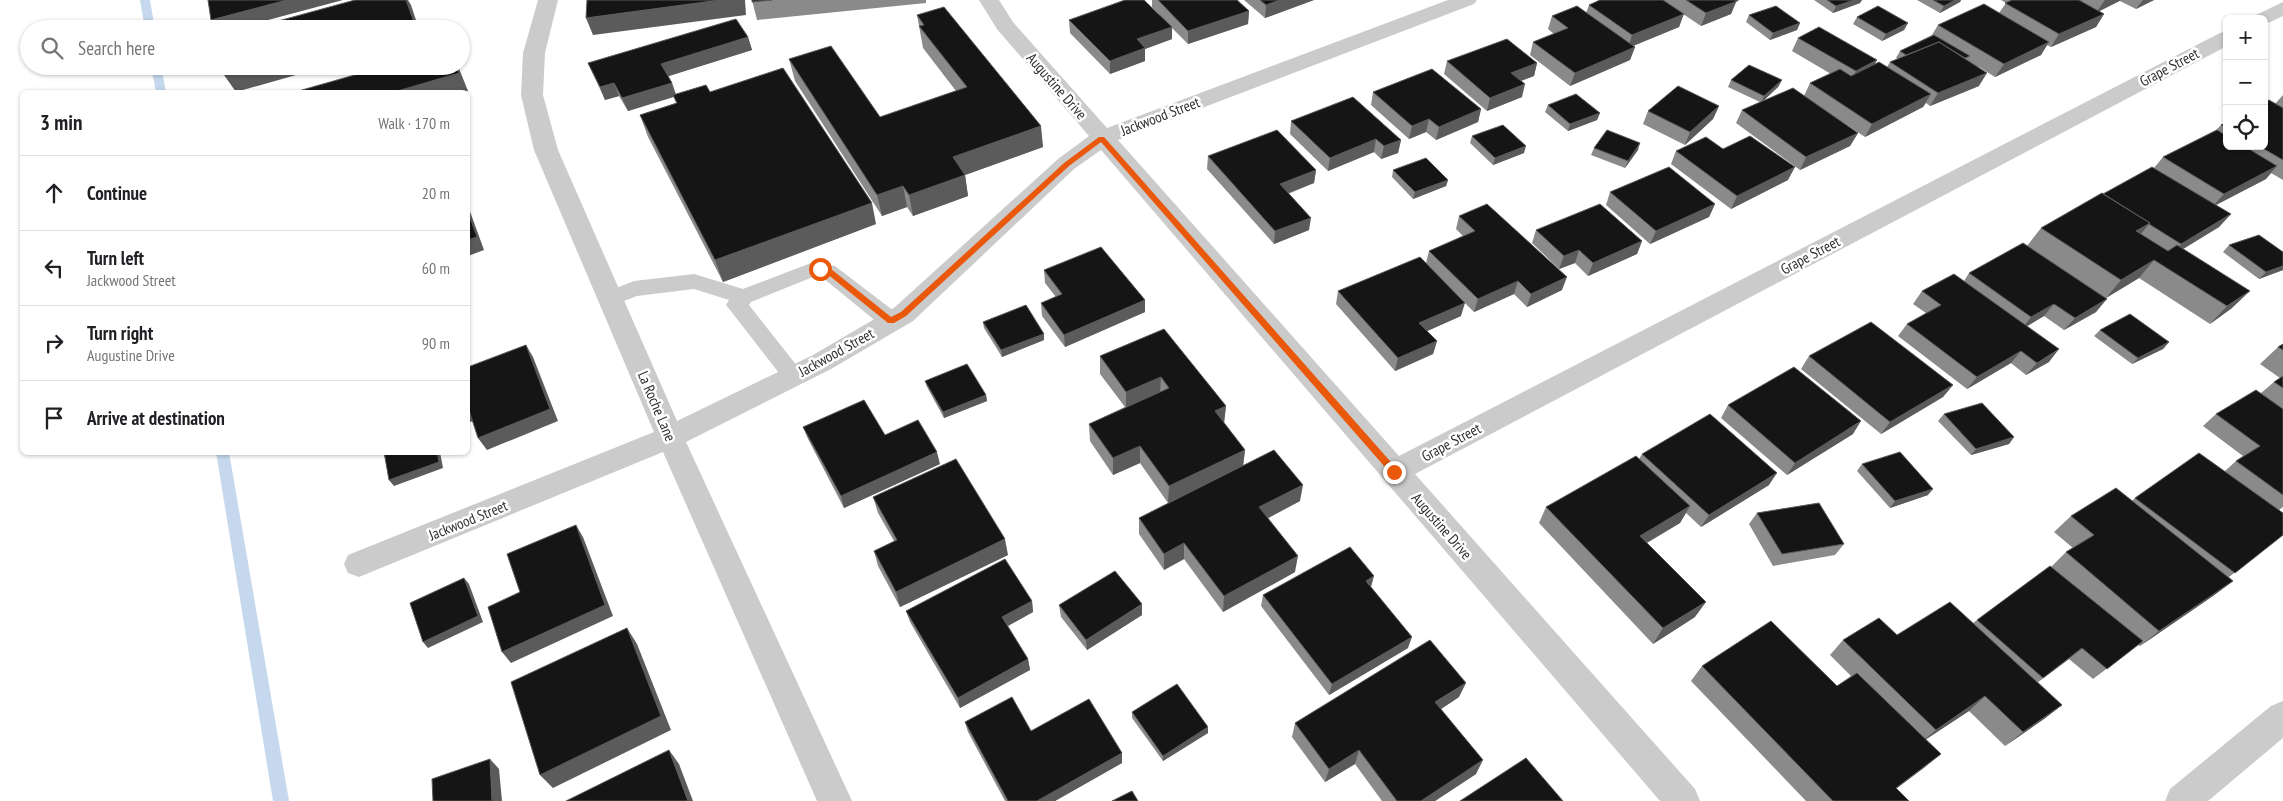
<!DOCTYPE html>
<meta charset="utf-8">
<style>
body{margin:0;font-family:"PT Sans Narrow",sans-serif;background:#f6f6f6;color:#202124}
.controls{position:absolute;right:15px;top:15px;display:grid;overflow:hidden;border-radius:8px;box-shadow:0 1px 4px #0004}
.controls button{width:45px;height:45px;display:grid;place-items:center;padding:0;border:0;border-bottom:1px solid #e0e0e0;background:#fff;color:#202124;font:25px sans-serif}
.stop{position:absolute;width:15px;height:15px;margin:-11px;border:4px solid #ea580c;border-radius:50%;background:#fff}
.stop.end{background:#ea580c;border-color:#fff;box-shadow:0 1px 5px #0008}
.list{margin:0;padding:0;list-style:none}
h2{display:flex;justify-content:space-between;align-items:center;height:65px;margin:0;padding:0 20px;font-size:21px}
h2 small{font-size:16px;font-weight:400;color:#757577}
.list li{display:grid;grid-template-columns:32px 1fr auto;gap:15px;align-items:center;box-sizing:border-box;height:75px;padding:0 20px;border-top:1px solid #e0e0e0}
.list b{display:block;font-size:19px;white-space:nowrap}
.list p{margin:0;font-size:16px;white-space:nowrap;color:#757577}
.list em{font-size:16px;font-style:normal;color:#757577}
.icon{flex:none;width:28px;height:28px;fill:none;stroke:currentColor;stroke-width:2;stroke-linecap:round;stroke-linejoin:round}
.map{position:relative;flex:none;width:2283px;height:801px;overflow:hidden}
.search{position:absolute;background:#fff;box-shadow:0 1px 4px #0004;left:20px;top:20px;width:450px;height:55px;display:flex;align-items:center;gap:12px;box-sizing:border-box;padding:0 18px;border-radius:28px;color:#757577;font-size:19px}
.panel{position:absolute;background:#fff;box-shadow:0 1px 4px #0004;left:20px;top:90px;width:450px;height:365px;border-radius:8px}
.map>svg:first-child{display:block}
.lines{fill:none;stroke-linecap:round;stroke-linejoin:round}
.stream{fill:#c5d8ed;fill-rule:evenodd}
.lane{fill:#cbcbcb;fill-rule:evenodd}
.street{fill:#cbcbcb;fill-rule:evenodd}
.wall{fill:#8a8a8a}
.shaded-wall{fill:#5b5b5b}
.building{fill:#151515;stroke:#5b5b5b}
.route{fill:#ea580c}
.labels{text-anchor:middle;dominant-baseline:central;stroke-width:5;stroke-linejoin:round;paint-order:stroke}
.street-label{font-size:15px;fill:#2e2e2e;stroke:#fff}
</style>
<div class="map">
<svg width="2283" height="801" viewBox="0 0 2283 801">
<rect width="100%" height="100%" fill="#fff"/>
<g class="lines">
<path class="stream" d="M140 0H150L155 29H145Z
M151 66H161L166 92H156Z
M216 452H229L289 801H273Z"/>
<path class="lane" d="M811 263 835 266 899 315 902 321 899 327 891 329 883 327 823 278 813 277 751 302 749 305 805 376 802 382 794 384 786 382 730 310 726 305 729 300 694 289 637 296 611 306 604 303 600 298 604 293 634 281 694 274 743 289Z"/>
<path class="street" d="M538 0H558L545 53 543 95 558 150 677 421 813 355 895 307 1058 159 1089 136 997 29 979 0H999L1013 22 1107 128 1448 0H1477L1474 4 1118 140 1399 456 2220 33 2227 31V46L1415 474 1695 789 1700 801H1660L1101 150 1074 169 913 321 831 369 686 442 852 801H817L663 452 359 577 348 573 344 564 348 555 654 432 534 150 521 95 523 53Z
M2283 2V16L2264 25V19H2253L2256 15Z
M2283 701V738L2208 801H2165L2170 789 2271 706Z"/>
</g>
<path class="wall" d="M752 0H926V3L757 20Z
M1152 0H1237L1249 11 1248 24 1188 44 1172 28V39L1145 49V61L1110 74 1070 33 1069 20 1160 15 1152 7Z
M1244 0H1314L1265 18Z
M1600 0H1739L1736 2 1731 14 1701 26 1683 14 1679 27 1633 46 1635 47 1630 60 1570 86 1530 55 1533 42 1554 34 1548 29 1552 16 1586 13 1589 5Z
M1814 0H1862L1860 3 1833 13Z
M1917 0H1961L1960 2 1940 13Z
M2001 0H2154L2136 9 2120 1 2099 11 2104 14 2096 27 2051 47 2047 45 2041 55 1995 77 1979 67V86L1930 106 1926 103 1923 107 1865 137 1817 105 1858 133 1850 146 1800 170 1736 123 1742 110 1760 102 1728 87 1731 80H1782L1778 87 1762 102 1804 96 1810 83 1831 74 1792 51 1798 38 1877 60 1874 65 1887 67 1890 62 1898 59 1896 58 1900 51 1932 35 1938 25 1999 13 2006 3Z
M917 15 1043 147 965 175 968 196 913 216 907 207 882 216 795 81 789 59 880 117 956 91 923 48Z
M1749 15 1800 23 1797 30 1770 40 1746 22Z
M1857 17 1908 23 1904 30 1882 41 1853 24Z
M748 37 752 50 668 76 672 83 676 94 710 92 876 224 723 282 648 137 640 115 676 103 674 97 628 111 619 96 605 100 588 63Z
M1447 61 1537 63 1534 76 1521 81 1522 97 1487 111 1444 74Z
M1373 92 1481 109 1478 122 1436 140 1426 132 1409 139 1371 105Z
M2283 95V180L2271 173 2266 179 2216 205 2231 214 2219 227 2183 249 2232 308 2210 324 2139 278 2106 298 2096 312 2064 330 2044 316 2027 326 2049 362 2026 375 2011 363 1967 389 1898 336 1907 324 1926 313 1913 304 1922 291 1964 281 1969 273 2027 246 2041 228 2154 168 2163 157 2216 130 2221 125 2227 122V146H2264L2275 104Z
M1548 105 1600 113 1597 120 1568 131 1545 112Z
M1719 106 1713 119 1685 145 1643 124 1648 111Z
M1291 121 1401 140 1398 153 1381 159 1374 152 1328 171 1290 134Z
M1472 136 1524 153 1493 165 1470 143Z
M1594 148 1638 150 1625 168 1591 155Z
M1723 149 1788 180 1731 209 1671 164 1676 151Z
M1208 156 1316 170 1314 183 1288 194 1309 230 1274 244 1207 169Z
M1393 170 1448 180 1446 186 1413 199 1392 177Z
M1610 192 1715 204 1709 217 1650 244 1606 205Z
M1459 216 1562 290 1527 307 1514 294 1474 312 1461 299V316L1427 331 1437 341 1433 354 1395 371 1336 304 1338 291 1426 263 1429 251 1463 236 1456 229Z
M1536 230 1642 241 1637 254 1588 276 1575 263 1559 269 1532 243Z
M2229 245 2283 270 2259 279 2223 252Z
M1044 270 1145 300V312L1065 347 1042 316 1041 303 1056 297 1045 283Z
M983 322 1044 340 1002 357 984 328Z
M1164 329 1226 406 1224 423 1245 450 1243 465 1300 501 1268 518 1295 572 1223 612 1184 559 1164 570 1139 534V518L1186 494 1168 503 1140 463 1113 475 1090 441 1089 424 1125 407 1100 374V356Z
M2100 330 2169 342 2163 349 2132 364 2094 336Z
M2283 344V507L2279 510 2283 535 2229 577 2233 581 2213 596 2140 646 2138 645 2093 679 2069 659 2038 682 2062 705 2044 719 2005 746 1969 711 1926 739 1925 767 1896 788 1909 801H1806L1691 681 1702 666 1837 686 1851 676 1830 655 1843 640 1897 635 1973 623 2051 567 2066 552 2073 548 2054 532 2071 516 2132 501 2135 498 2225 471 2236 461 2243 456 2203 426 2216 414 2261 393 2274 382 2280 378 2260 364 2278 347Z
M1809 356 1953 385 1943 397 1881 434 1801 369Z
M925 381 986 395 987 401 944 418 927 387Z
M1728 405 1853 434 1787 475 1721 418Z
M1944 414 2014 437 2009 444 1971 455 1938 421Z
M803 427 885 435 940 464 844 508 808 439Z
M1642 454 1769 485 1701 527 1686 513 1680 523 1647 543 1695 617 1653 644 1539 523 1546 507 1639 459Z
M1862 464 1928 495 1890 508 1857 471Z
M873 497 1008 555 900 607 878 566 874 551 894 541 878 513Z
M1757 513 1844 544 1835 555 1773 566 1749 524Z
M1371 587 1408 648 1329 695 1261 606 1263 595Z
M1032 601 1033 612 1008 626 1028 659 1030 670 960 708 910 622 906 611Z
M1059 605 1142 615 1087 650 1061 617Z
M1459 697 1441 709 1476 774 1435 801H1382L1355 764 1325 782 1292 737 1295 723Z
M1132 712 1208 733 1163 761 1132 718Z
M965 722 1122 753V763L1055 801H1005L968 732Z"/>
<path class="shaded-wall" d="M287 0H343L234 29H217L211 20Z
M406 0H408L411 5 419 29H388Z
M720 0H745L746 15 593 35 586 18Z
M1280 0H1314L1265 18 1266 5Z
M1725 0H1739L1736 2 1731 14 1701 26 1706 13Z
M1854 0H1862L1860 3 1833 13 1836 6Z
M1955 0H1961L1960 2 1940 13 1944 6Z
M2105 0H2121L2096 13Z
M2143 0H2154L2136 9Z
M1249 11 1248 24 1188 44V31Z
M1684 14 1679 27 1628 48 1632 35Z
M2104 14 2096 27 2051 47 2059 34Z
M1800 23 1797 30 1770 40 1773 33Z
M1908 23 1904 30 1882 41 1886 34Z
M1172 27V39L1145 49V61L1110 74V61L1137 39Z
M748 37 752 50 666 77 661 64Z
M2049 42 2041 55 1995 77 2004 64Z
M1635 47 1630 60 1570 86 1575 73Z
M1877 60 1870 72 1850 84 1856 71Z
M1537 63 1534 76 1507 86 1511 73Z
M254 66H309L310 71 236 92 224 75Z
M456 66H458L468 91 463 92H394Z
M1987 73 1979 86 1930 106 1938 93Z
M1782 80 1778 87 1761 103 1764 96Z
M614 83 619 96 605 100 600 87Z
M672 83 676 96 628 111 622 98Z
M1525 84 1522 97 1487 111 1490 98Z
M1931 94 1923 107 1865 137 1872 124Z
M1719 106 1713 119 1685 145 1690 132Z
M1481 109 1478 122 1436 140 1439 127Z
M1600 113 1597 120 1568 131 1570 124Z
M1429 119 1426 132 1409 139 1412 126Z
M1041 126 1043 147 965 175 968 196 913 216 909 195 953 157Z
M1858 133 1850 146 1800 170 1806 157Z
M1376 139 1374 152 1328 171 1330 158Z
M1401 140 1398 153 1381 159 1384 146Z
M1640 143 1638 150 1625 168 1628 161Z
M1526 146 1524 153 1493 165 1495 158Z
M2277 166 2266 179 2212 207 2224 194Z
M1795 167 1788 180 1731 209 1737 196Z
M1316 170 1314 183 1278 197 1280 184Z
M1448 180 1446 186 1413 199 1415 192Z
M903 186 907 207 882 216 877 195Z
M872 203 876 224 723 282 715 260Z
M1715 204 1709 217 1650 244 1656 231Z
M468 206 484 250 468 256Z
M2231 214 2219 227 2170 257 2181 244Z
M1311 218 1309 230 1274 244 1275 231Z
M2150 223 2135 241 2136 231Z
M1642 241 1637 254 1588 276 1593 263Z
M1579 250 1575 263 1559 269 1564 256Z
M2154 260 2139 278 2106 298 2121 280Z
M2283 266V270L2259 279 2266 272Z
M1567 277 1562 290 1527 307 1531 294Z
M1518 281 1514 294 1474 312 1478 299Z
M2250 291 2232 308 2210 324 2227 306Z
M2107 299 2096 312 2064 330 2075 318Z
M1145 300V312L1065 347 1064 335Z
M1465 303 1461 316 1416 336 1419 323Z
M2054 304 2044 316 2021 330 2031 317Z
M1044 334V340L1002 357 1001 350Z
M1437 341 1433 354 1395 371 1398 358Z
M2169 342 2163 349 2132 364 2138 358Z
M526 345 533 357 558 421 487 450 478 438Z
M2059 349 2049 362 2026 375 2037 363Z
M2021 351 2011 363 1967 389 1977 377Z
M1161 377 1160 394 1126 409V392Z
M1953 385 1943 397 1881 434 1890 422Z
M986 395 987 401 944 418 943 412Z
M1226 406 1224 423 1215 411Z
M468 407 477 419 468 423Z
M1861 421 1853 434 1787 475 1795 463Z
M2014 437 2009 444 1971 455 1976 449Z
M1140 446V463L1113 475V458Z
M1245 450 1243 467 1168 503 1169 486Z
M437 452H440L443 468 394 486 389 480Z
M937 452 940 464 844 508 841 496Z
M1777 473 1769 485 1701 527 1709 515Z
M1303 485 1300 501 1257 524 1259 507Z
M1933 489 1928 495 1890 508 1895 501Z
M1690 506 1680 523 1631 552 1640 536Z
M576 525 583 537 613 616 511 663 502 652Z
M1005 539 1008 555 900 607 896 592Z
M1184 543V559L1164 570V554Z
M1298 556 1295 572 1223 612 1224 596Z
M1374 576 1371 587 1366 581Z
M464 578 469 584 483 622 428 648 423 642Z
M2233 581 2213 596 2140 646 2159 631Z
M1032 601 1033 612 1004 628 1002 617Z
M1706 602 1695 617 1653 644 1663 628Z
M1142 604V615L1087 650 1086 640Z
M627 628 637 644 671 730 553 788 540 775Z
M1412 637 1408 648 1329 695 1332 684Z
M2082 648 2069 659 2030 688Z
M1028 659 1030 670 960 708 958 698Z
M1466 683 1459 697 1429 717 1435 702Z
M1985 696 1969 711 1919 744 1936 730Z
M2062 705 2044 719 2005 746 2023 732Z
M1208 727V733L1163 761V756Z
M669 750 679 764 693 801H688Z
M1359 750 1355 764 1325 782 1329 769Z
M1122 753V763L1055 801H1037Z
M1941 754 1925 767 1880 801 1896 788Z
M490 759 499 769 502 801H492Z
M1483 760 1476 774 1435 801H1421Z"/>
<path class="building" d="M208 0H287L211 20Z
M355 0H406L414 22 388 29H249Z
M587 0H720L586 18Z
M752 0H772L752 2Z
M1125 0H1144L1172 27 1137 39 1145 48 1110 61 1069 20Z
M1158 0H1237L1249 11 1188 31Z
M1260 0H1280L1266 5Z
M1600 0H1663L1684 14 1632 35 1589 5Z
M1686 0H1735L1737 1 1706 13Z
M1827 0H1854L1836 6Z
M1933 0H1955L1944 6Z
M2012 0H2079L2104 14 2059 34 2005 3Z
M1984 4 2049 42 2004 64 1938 25Z
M1577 6 1635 47 1575 73 1533 42 1568 28 1552 16Z
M1776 6 1800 23 1773 33 1749 15Z
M1878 6 1908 23 1886 34 1857 17Z
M944 7 1041 126 953 157 965 175 909 195 903 186 877 195 789 59 831 46 880 117 967 87 919 26 924 25 917 15Z
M736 19 748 37 661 64 672 83 622 98 614 83 600 87 588 63Z
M1819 27 1877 60 1856 71 1798 38Z
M1934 35 1970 56 1965 58 1939 42 1906 55 1900 51Z
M1507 39 1537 63 1511 73 1525 84 1490 98 1447 61Z
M1939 42 1987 73 1938 93 1890 62Z
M1879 62 1931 94 1872 124 1810 83 1840 69 1851 76Z
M1749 65 1782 80 1764 96 1731 80Z
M222 66H254L224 75Z
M386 66H456L459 73 394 92H295Z
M783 68 872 203 715 260 640 115 677 103 673 95 706 85 710 92Z
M1432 69 1481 109 1439 127 1429 119 1412 126 1373 92Z
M1678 86 1719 106 1690 132 1648 111Z
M1793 88 1858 133 1806 157 1742 110Z
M1576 94 1600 113 1570 124 1548 105Z
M1353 97 1401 140 1384 146 1376 139 1330 158 1291 121Z
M2269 100 2283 108V160L2259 146H2264V103Z
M2227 122V128L2221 125Z
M1503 125 1526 146 1495 158 1472 136Z
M1277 130 1316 170 1280 184 1311 218 1275 231 1208 156Z
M1607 130 1640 143 1628 161 1594 148Z
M2217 130 2227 136V146H2244L2277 166 2224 194 2163 157Z
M1750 136 1795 167 1737 196 1676 151 1706 137 1723 149Z
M1426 158 1448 180 1415 192 1393 170Z
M1669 167 1715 204 1656 231 1610 192Z
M2152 167 2231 214 2181 244 2149 224 2150 223 2103 194Z
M2102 193 2150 223 2136 231 2168 251 2177 245 2250 291 2227 306 2154 260 2121 280 2041 228Z
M1487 204 1567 277 1531 294 1518 281 1478 299 1429 251 1475 231 1459 216Z
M1600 204 1642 241 1593 263 1579 250 1564 256 1536 230Z
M468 212 477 237 468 240Z
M2259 235 2283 252V266L2266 272 2229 245Z
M2023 243 2107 299 2075 318 2054 304 2031 317 1969 273Z
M1101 247 1145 300 1064 335 1041 303 1062 294 1044 270Z
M1420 257 1465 303 1419 323 1437 341 1398 358 1338 291Z
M1954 274 2059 349 2037 363 2021 351 1977 377 1907 324 1941 305 1922 291Z
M1026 305 1044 334 1001 350 983 322Z
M2130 314 2169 342 2138 358 2100 330Z
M1871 322 1953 385 1890 422 1809 356Z
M1164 329 1226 406 1215 411 1245 450 1169 486 1140 446 1113 458 1089 424 1169 388 1161 377 1126 392 1100 356Z
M2283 344V350L2278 347Z
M526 345 550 409 478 438 468 407V367Z
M967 364 986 395 943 412 925 381Z
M1794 367 1861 421 1795 463 1728 405Z
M2283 376V388L2274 382Z
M2256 390 2283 409V495L2236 461 2260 446 2216 414Z
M864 400 885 435 918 420 937 452 841 496 803 427Z
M1982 403 2014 437 1976 449 1944 414Z
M1710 414 1777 473 1709 515 1642 454Z
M1274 450 1303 485 1259 507 1298 556 1224 596 1184 543 1164 554 1139 518Z
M384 452H437L439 462 389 480Z
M1900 452 1933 489 1895 501 1862 464Z
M2199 453 2283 513V535L2235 573 2135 498Z
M1636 456 1690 506 1640 536 1706 602 1663 628 1546 507Z
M956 459 1005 539 896 592 874 551 897 540 873 497Z
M2116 488 2233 581 2159 631 2066 552 2094 535 2071 516Z
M1819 503 1844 544 1782 554 1757 513Z
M576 525 605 605 502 652 488 607 520 592 507 554Z
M1350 547 1374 576 1366 581 1412 637 1332 684 1263 595Z
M1005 559 1032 601 1002 617 1028 659 958 698 906 611Z
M2050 566 2143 641 2107 669 2082 648 2043 678 1977 620Z
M1115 571 1142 604 1086 640 1059 605Z
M464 578 478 616 423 642 410 603Z
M1950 602 2062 705 2023 732 1985 696 1936 730 1843 640 1879 618 1897 635Z
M1771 621 1837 686 1857 673 1941 754 1896 788 1909 801H1833L1702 666Z
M627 628 661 716 540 775 511 682Z
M1430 640 1466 683 1435 702 1483 760 1421 801H1397L1359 750 1329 769 1295 723Z
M1177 684 1208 727 1163 756 1132 712Z
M1012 697 1031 731 1089 699 1122 753 1037 801H1008L965 722Z
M669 750 688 801H566Z
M1526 758 1563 801H1460Z
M490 759 492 801H433L432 779Z
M1132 791 1138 801H1112Z"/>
<path class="route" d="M1099 137H1104L1397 469V474H1391L1101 142 1069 166 906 316 894 323H888L826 273 817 269 820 266 831 269 891 317 901 312 1064 163Z"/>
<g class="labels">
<g class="street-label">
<text transform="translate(2169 67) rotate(-28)">Grape Street</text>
<text transform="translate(1057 86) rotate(49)">Augustine Drive</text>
<text transform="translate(1160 116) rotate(-21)">Jackwood Street</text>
<text transform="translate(1810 255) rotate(-28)">Grape Street</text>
<text transform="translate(836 352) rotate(-29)">Jackwood Street</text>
<text transform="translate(657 406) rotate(67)">La Roche Lane</text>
<text transform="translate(1451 442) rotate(-28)">Grape Street</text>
<text transform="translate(468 520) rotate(-22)">Jackwood Street</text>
<text transform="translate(1442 526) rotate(49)">Augustine Drive</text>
</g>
</g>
</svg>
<div class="controls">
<button>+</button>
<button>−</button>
<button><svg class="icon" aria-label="locate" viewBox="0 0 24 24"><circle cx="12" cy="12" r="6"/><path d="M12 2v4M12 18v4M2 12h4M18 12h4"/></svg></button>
</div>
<div class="stop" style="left:820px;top:269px"></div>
<div class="stop end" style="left:1394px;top:472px"></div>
<div class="search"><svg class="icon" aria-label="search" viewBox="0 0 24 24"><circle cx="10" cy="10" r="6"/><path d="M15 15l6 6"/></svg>Search here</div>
<section class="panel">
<h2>3 min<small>Walk · 170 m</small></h2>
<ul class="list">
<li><svg class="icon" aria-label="ahead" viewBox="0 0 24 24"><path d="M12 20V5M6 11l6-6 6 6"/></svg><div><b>Continue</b></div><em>20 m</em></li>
<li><svg class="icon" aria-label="left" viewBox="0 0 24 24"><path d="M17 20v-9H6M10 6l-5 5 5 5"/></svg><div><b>Turn left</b><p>Jackwood Street</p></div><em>60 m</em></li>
<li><svg class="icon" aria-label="right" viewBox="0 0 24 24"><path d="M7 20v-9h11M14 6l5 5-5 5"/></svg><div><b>Turn right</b><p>Augustine Drive</p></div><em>90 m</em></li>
<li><svg class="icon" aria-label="arrive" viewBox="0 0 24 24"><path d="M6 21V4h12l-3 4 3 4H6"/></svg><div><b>Arrive at destination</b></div></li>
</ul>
</section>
</div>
